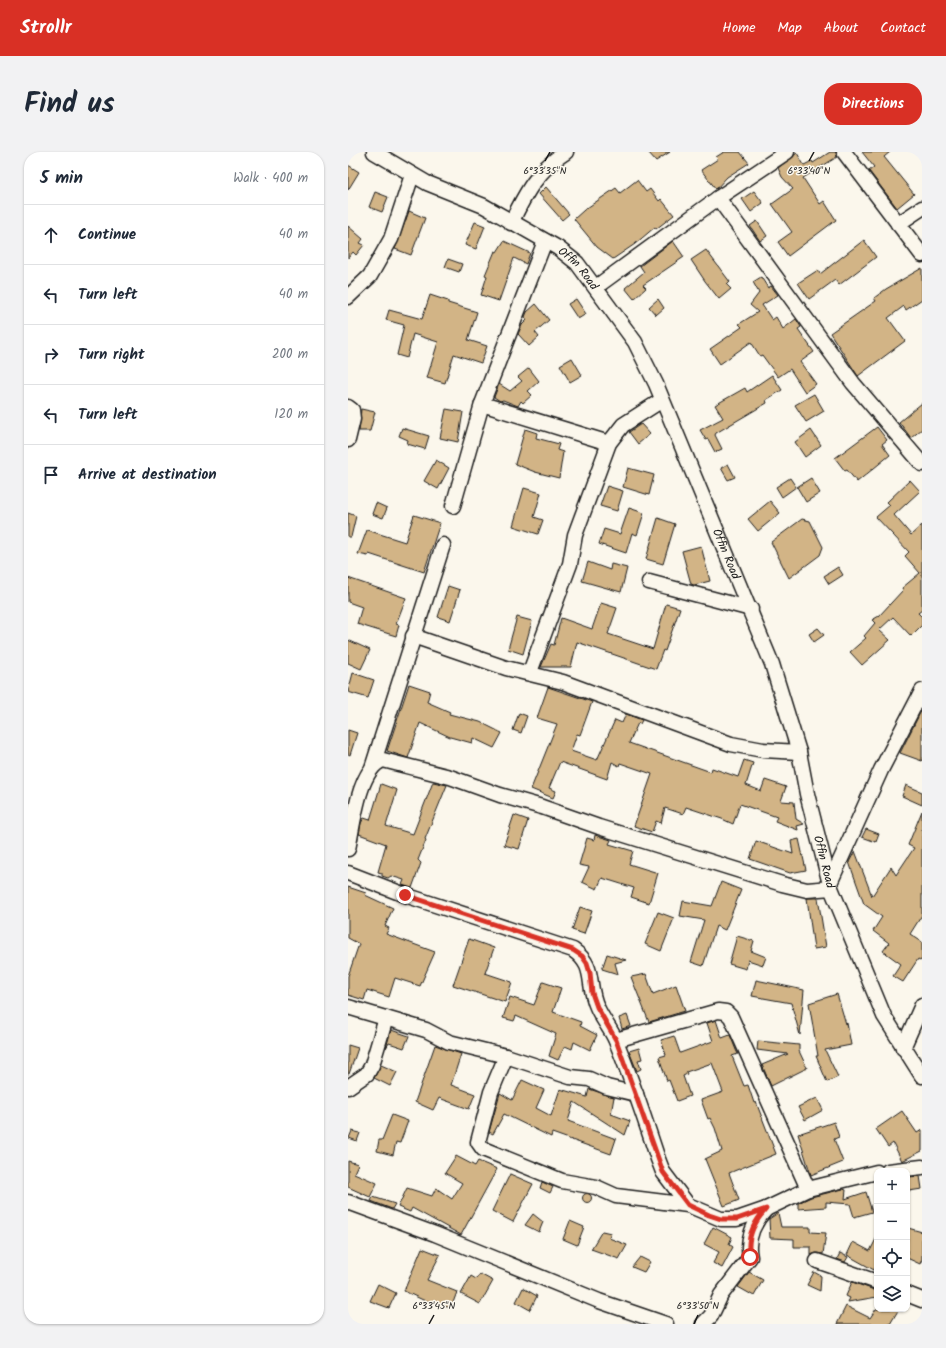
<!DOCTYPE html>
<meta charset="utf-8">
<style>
body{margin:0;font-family:Kalam,sans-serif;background:#f2f2f3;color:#1f2937}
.controls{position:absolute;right:12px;bottom:12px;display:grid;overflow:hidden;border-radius:8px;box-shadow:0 1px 3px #0004}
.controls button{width:36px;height:36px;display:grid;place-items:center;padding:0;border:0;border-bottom:1px solid #e0e1e3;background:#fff;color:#1f2937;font:20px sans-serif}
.stop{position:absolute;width:12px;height:12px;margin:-9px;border:3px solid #d93025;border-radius:50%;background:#fff}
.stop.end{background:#d93025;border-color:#fff;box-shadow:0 1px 4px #0008}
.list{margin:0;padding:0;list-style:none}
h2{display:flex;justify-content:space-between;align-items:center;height:52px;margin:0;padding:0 16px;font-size:17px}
h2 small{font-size:13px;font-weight:400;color:#747a83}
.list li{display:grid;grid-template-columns:26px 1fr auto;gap:12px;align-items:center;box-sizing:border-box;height:60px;padding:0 16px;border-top:1px solid #e0e1e3}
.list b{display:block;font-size:15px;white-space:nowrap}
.list em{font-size:13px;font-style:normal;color:#747a83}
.icon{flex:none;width:22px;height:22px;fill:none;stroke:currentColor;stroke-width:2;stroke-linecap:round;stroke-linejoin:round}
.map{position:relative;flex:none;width:574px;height:1172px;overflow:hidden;border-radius:16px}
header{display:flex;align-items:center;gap:24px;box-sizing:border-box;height:56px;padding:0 20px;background:#d93025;color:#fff}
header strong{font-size:19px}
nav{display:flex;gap:22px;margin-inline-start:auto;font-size:14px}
.intro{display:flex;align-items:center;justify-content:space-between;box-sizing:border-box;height:96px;padding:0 24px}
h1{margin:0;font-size:28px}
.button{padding:10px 18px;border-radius:16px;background:#d93025;color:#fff;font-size:14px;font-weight:700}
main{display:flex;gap:24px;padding:0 24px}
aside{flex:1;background:#fff;border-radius:16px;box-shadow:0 1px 3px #0004}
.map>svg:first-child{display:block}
.building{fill:#d2b486;stroke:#1c1c1c}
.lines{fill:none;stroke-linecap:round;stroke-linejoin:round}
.minor-casing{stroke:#1c1c1c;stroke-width:17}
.minor{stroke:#fbf7ec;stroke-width:14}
.route{stroke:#d93025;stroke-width:5}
.ticks{fill:none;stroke:#1c1c1c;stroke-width:1.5}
.labels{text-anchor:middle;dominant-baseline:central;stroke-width:3;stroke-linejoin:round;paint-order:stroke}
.street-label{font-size:12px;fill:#1c1c1c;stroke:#fbf7ec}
.ticks-label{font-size:10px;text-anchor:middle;fill:#1c1c1c;stroke:#fbf7ec;stroke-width:3;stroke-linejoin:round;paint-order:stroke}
</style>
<header>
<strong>Strollr</strong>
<nav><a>Home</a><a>Map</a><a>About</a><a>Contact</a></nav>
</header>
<div class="intro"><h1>Find us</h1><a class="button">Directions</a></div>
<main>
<aside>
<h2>5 min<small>Walk · 400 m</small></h2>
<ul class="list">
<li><svg class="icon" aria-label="ahead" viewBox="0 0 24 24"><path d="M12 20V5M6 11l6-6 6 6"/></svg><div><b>Continue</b></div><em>40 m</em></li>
<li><svg class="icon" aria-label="left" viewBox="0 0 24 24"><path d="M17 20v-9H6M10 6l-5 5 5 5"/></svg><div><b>Turn left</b></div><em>40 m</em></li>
<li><svg class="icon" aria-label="right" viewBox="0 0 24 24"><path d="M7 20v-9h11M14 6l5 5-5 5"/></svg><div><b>Turn right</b></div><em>200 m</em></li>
<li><svg class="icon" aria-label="left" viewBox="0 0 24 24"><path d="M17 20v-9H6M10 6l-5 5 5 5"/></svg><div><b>Turn left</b></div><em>120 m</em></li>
<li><svg class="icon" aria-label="arrive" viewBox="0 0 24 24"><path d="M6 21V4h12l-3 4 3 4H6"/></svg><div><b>Arrive at destination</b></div></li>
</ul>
</aside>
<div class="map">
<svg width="574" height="1172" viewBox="0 0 574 1172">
<rect width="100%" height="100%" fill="#fbf7ec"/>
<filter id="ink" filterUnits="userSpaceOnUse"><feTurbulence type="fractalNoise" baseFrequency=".025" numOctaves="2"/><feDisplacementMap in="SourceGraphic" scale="8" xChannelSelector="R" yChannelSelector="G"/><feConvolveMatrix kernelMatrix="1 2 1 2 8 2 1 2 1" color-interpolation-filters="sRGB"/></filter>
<g filter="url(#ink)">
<path class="building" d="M300 0H322L308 9Z
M376 0H392L401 11 379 25 368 37 353 18 370 7 368 5Z
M482 0H488L489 5 455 26 472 52 476 49 488 68 440 104 430 90 444 80 424 52 445 37 434 25 430 16 449 1 456 13 464 9 465 11Z
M514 0H542L536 5 566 42 549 56 521 19 526 15Z
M0 13 11 20 0 38Z
M289 28 298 40 302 37 311 49 313 47 326 63 308 77 307 75 287 92 265 107 249 95 226 67 236 58 268 36 272 41Z
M198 35 221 62 214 68 191 42Z
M406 39 415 51 403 60 394 47Z
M27 40 40 45 34 60 21 55Z
M61 59 77 66 63 103 47 97Z
M409 69 419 84 412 89 402 74Z
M127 70 137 74 128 97 117 93Z
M0 74 15 87 12 91 16 93 8 103 5 100 0 106Z
M516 88 528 105 491 133 487 128 461 147 450 131 470 118 472 122Z
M156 89 182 101 178 112 166 106 151 149 133 143 139 124 137 123 147 99 149 100Z
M325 89 336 105 295 133 298 136 286 147 277 136 296 120 292 114Z
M358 98 382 130 379 133 383 137 371 147 357 129 343 108Z
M100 107 114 112 111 120 97 115Z
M574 116V147L558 158 556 154 540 166 557 189 510 224 482 181 528 149 526 146 538 137Z
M413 125 420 136 423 134 430 143 414 153 424 168 428 165 435 177 448 167 453 175 450 177 466 200 452 210 468 232 457 240 442 217 430 225 414 203 412 204 403 190 372 212 362 197 394 175 391 172 410 160 402 153 411 141 405 130Z
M82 143 100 149V151L129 160 120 188 139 194 133 211 106 202 97 231 79 226 90 190 65 182 59 206 49 203 56 173 38 168 41 158 74 167Z
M228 147 238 162 230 167 220 152Z
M310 147 316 156 308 163 301 155Z
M188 152 201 168 187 180 191 185 181 194 170 182 174 173 179 168 177 165 179 160Z
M224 206 234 223 222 230 212 213Z
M181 216 191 229 180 239 184 243 175 251 173 249 170 254 155 248 152 249 146 245 151 232 162 239 174 229 170 225Z
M424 223 434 238 418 248 419 251 368 281 367 283 374 297 367 300 360 287 358 288 352 278 375 266 367 253 397 236 399 240Z
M466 242 476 259 458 270 447 253Z
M574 251V277L563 286 551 270Z
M13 257 27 260 22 279H11Z
M98 257 115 260 110 290 92 286Z
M293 272 302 282 290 292 281 280Z
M529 275 539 288 534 292 542 303 509 330 499 318 497 319 487 306Z
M54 276 81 284 77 297 59 292 60 288 51 284Z
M177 277 189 281 188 286 211 292 209 298 215 300 211 326 187 320 167 312Z
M463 278 473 293 457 305 447 290Z
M88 308 101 316 90 337 76 329Z
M380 312 387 325 380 328 373 316Z
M280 316 306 323 301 343 275 335Z
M442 326 448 335 434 345 428 335Z
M463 326 472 341 458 350 449 335Z
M562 328 572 339 546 363 563 383 574 373V458L570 461 574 465V473L563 484 545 465 531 478 542 488 514 513 502 500 518 486 516 484 527 471 524 468 531 464 555 438 554 436 572 421 557 404 561 400 528 365 542 353 539 350Z
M259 334 275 339 269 359 252 354Z
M176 336 193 341 186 365 195 368 190 382 165 374Z
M422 349 432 361 410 379 400 367Z
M28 351 39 356 35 366 24 362Z
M281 356 296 361 289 383 284 381 278 401 251 392 256 377 272 382Z
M0 361 8 364 3 385H0Z
M66 363 92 371 76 420 21 402 20 404 10 402 19 378 57 390Z
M310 366 327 372 315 412 298 407Z
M454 367 462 369 475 395 472 403 441 426 423 390Z
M353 394 362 429 346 433 343 432 334 399Z
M240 410 262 418 263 412 279 416 273 440 234 429Z
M490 415 495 423 481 432 476 424Z
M0 426 58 446 48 472 51 473 48 484 9 472 14 455 0 450Z
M100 434 112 438 102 469 90 465Z
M253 451 269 456 260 482 305 497 318 452 332 456 317 499 315 498 308 517 229 490 223 515H193L203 492 206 493 213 466 244 477Z
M169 465 184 469 175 502 160 497Z
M470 476 476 483 466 490 461 482Z
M0 488 22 498 13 517 0 511Z
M5 521 26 528 20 546 0 540Z
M61 532 82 539 79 550 102 560 101 562 132 570 154 581 146 596 125 586 124 591 102 585 72 571 60 606 39 599Z
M200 535 244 550 232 583 229 582 223 599 249 608 267 568 274 571 278 562 294 568 292 572 290 571 281 591 363 620 364 616 390 625 396 608 405 611 398 633 413 639 417 628 438 635 433 649 446 650 448 667 456 672 449 674 450 678 427 669 429 665 392 652 385 672 374 667 338 655 335 662 317 656 313 671 308 669 304 680 286 674 304 622 272 611 271 614 264 610 259 627 212 610 201 636 208 639 205 646 183 637 209 572 189 566Z
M574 557V609L552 601Z
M171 561 179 564 173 581 165 578Z
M0 578 9 581 2 603 0 602Z
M85 630 99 633 77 687 78 688 70 708 73 711 64 736 54 733 56 728 43 724 40 726 34 724V721L30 720 38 692 11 682 13 671 16 666 22 668 33 632 49 638 38 674 65 682Z
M558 633 574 640V653L554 644Z
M574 659V763L562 782 574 790V809L570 807 555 830 545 824 553 812 535 799 541 791 525 779 534 765 516 752 501 710 507 699 524 744 543 715 548 723 566 696 560 693Z
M166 663 180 668 171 697 156 693Z
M518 677 531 682 528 690 514 685Z
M247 683 263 688 261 692 285 699 281 712 310 721 301 751 283 745 286 736 254 726 249 737 234 730 241 715 231 713 239 686 246 688Z
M451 687 458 718 442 721 402 707 408 689 445 702 443 689Z
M373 730 393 738 377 778 368 774 355 814 343 810 356 768 332 764 335 749 364 754Z
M0 735 18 741 17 743 45 756 37 774 41 776 38 782 87 800 72 834 47 826 41 845 19 838 16 848 0 843V824L11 792 0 786Z
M459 746H470L478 795 466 797Z
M232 755 244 759 236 782 224 778Z
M310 760 326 766 313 799 297 792Z
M389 784 406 789 403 799 418 805 415 813 400 808 398 817 381 812Z
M121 787 146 796 137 821 164 830 157 850 105 833Z
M259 802 278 808 267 811 270 822 254 817Z
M298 822 305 842 328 833 337 859 301 870 283 825Z
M408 828 456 838 452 883 443 851 404 844Z
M195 830 213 836 205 860 233 870 232 874 249 883 242 898 226 890 224 897 217 894 210 908 201 904 208 882 168 864 166 869 155 866 162 845 186 853Z
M489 842 498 872 499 871 503 893 477 898 490 925 479 930 468 904H470L461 851Z
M279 863 283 874 274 877 271 866Z
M368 868 374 886 382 883 388 898 390 902 384 904 396 934 400 933 406 951 408 950 428 1002 381 1021 391 1048 376 1054 357 1007 374 999 367 976 362 966 360 967 353 948 375 940 364 911 338 920 339 922 335 924 342 944 329 949 321 928 319 929 311 905 318 903 313 888 326 884 332 901 365 889 359 871Z
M43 878 61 884 56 896 41 891 38 896Z
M410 889 451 893V899L459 916 423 934 414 913 440 902 409 898Z
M0 893 10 896 1 922H0Z
M87 893 113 902 103 933 127 942 121 957 91 946 85 958 67 950Z
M291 896 294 907 290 908 293 917 289 919 281 899Z
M33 913 49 920 42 934 26 926Z
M174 928 196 938 188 956 203 964 212 937 239 945 241 937 266 945 263 962 282 969 277 983 226 950 220 969 268 987 263 1002 204 981 203 985 156 962 145 982 141 980 152 941 164 948Z
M469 946 475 958 457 968 450 955Z
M554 959 569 981 574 978V999L554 1009 545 991 540 995 528 977Z
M44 963 60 969 52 991 48 990 45 1003 29 999 31 988H34Z
M486 970 491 985 486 987 495 1010 463 1023 450 982Z
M4 979 12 981 9 989 1 986Z
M108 1004 127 1014 130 1009 149 1017 113 1083 64 1056 62 1060 50 1055 59 1036 84 1044 88 1036 104 1047 114 1031 97 1021Z
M0 1009 10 1012 6 1021 29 1031 22 1045 0 1035Z
M162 1022 185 1032 165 1070 144 1059Z
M572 1024 574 1037 561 1039 560 1025Z
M194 1030 205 1035 202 1041 192 1036Z
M495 1037 498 1038 497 1047 518 1040 524 1060 506 1065 502 1052 478 1050V1055L450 1057V1051L463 1045Z
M234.5 1046a4.5 4.5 0 1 1 9 0a4.5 4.5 0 1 1-9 0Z
M25 1045 47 1052 44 1057 23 1049Z
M430 1061 433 1075H462V1080L478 1081 475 1102 468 1101 463 1103V1095H446V1087L422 1086 421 1067Z
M185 1062 195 1070 191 1080 177 1073Z
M222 1069 236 1075 229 1093 215 1087Z
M365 1075 384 1085 381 1092 385 1095 374 1116 365 1111 371 1100 356 1092Z
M560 1076 574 1080V1107L572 1112 559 1106Z
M254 1079 263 1081 261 1086 279 1093 271 1107 243 1097Z
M529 1085V1118L527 1116 526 1118 499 1103 505 1090 522 1099Z
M74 1096 92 1103 79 1128 109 1140 103 1156 75 1148 56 1139Z
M492 1101 500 1105 497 1110 489 1107Z
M292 1105 302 1110 296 1120 284 1115Z
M401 1120 415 1128 406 1144 390 1135Z
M466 1120 473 1124 472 1139 459 1133Z
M132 1122 145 1129 132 1152 113 1142 123 1124 128 1127Z
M504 1130 529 1139V1145L500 1150 502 1146 498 1144Z
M30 1132 48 1141 41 1156 22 1149Z
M175 1136 189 1144 182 1158 168 1150Z
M498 1154 522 1166 528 1157H551L542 1172H489Z"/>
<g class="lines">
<g class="minor-casing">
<g id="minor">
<path id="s1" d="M26 0 79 31 136 54 210 96 229 111 287 190 308 232 424 512 451 600 459 642 483 736 536 864 574 924"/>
<path d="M496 0 574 103"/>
<path d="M370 46 505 231 574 312"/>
<path d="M163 71C177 42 190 17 218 0"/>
<path d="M550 72 574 56"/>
<path d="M248 135 370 46 439 0"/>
<path d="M0 145 22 124 43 87 64 23"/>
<path d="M134 252 261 291"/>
<path d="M0 255 4 258 5 267 0 288"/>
<path d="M105 354 134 252 197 89"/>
<path d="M301 430 403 457"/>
<path d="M65 484 158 516 215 530 383 592 415 598 451 600"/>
<path d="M182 520 222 412 227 383 261 291 275 273 314 248"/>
<path d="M24 616 95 393"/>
<path d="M0 697C5 675 10 617 35 608L102 625 152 643 194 655 251 675 434 732 459 738 483 736"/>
<path d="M0 721 57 743 225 798C249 815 238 831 249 855 254 867 263 877 268 889 284 928 297 968 310 1007L315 1020 340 1053 373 1067H389L418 1057 460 1037 529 1020"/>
<path d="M482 731 533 618 574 539"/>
<path d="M0 855 78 878 101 890 158 904 222 925 241 927 259 935 288 942"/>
<path d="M268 888 370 859 378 860 383 865 460 1037"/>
<path d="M555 896 574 853"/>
<path d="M158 904 143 940 130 990 135 997 214 1029 248 1035 268 1044 340 1053"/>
<path d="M0 935 19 922 24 913 38 866"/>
<path d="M540 1019 574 1015"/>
<path d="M0 1050 87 1082 251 1149 318 1172"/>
<path d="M469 1109 529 1130"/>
<path d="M559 1142 574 1148"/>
<path d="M355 1172 363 1164 373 1143 402 1105C398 1087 406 1070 418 1057"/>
</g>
</g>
<use href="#minor" class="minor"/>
</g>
</g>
<g class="lines" filter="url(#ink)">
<path class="route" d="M57 743 225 798 234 804 239 811 242 821 244 841 249 855 268 888 315 1020 340 1053 361 1063 373 1067H389L418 1057C406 1070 398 1087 402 1105"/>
</g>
<path class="ticks" d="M197 9 202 0M461 9 466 0M81 1172 86 1163M346 1172 350 1163"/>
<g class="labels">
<g class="street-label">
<text stroke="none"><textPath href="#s1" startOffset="237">Offin Road</textPath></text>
<text stroke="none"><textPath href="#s1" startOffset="561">Offin Road</textPath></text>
<text stroke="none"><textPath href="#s1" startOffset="885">Offin Road</textPath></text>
</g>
</g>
<g class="ticks-label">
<text x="197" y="22">6°33'35"N</text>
<text x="461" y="22">6°33'40"N</text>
<text x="86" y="1157">6°33'45"N</text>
<text x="350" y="1157">6°33'50"N</text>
</g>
</svg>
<div class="controls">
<button>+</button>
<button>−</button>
<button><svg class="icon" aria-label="locate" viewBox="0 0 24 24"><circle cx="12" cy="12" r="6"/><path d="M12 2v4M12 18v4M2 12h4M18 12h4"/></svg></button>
<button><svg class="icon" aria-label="layers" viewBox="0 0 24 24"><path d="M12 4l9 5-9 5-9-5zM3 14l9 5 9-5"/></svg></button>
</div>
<div class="stop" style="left:402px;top:1105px"></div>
<div class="stop end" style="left:57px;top:743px"></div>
</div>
</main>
